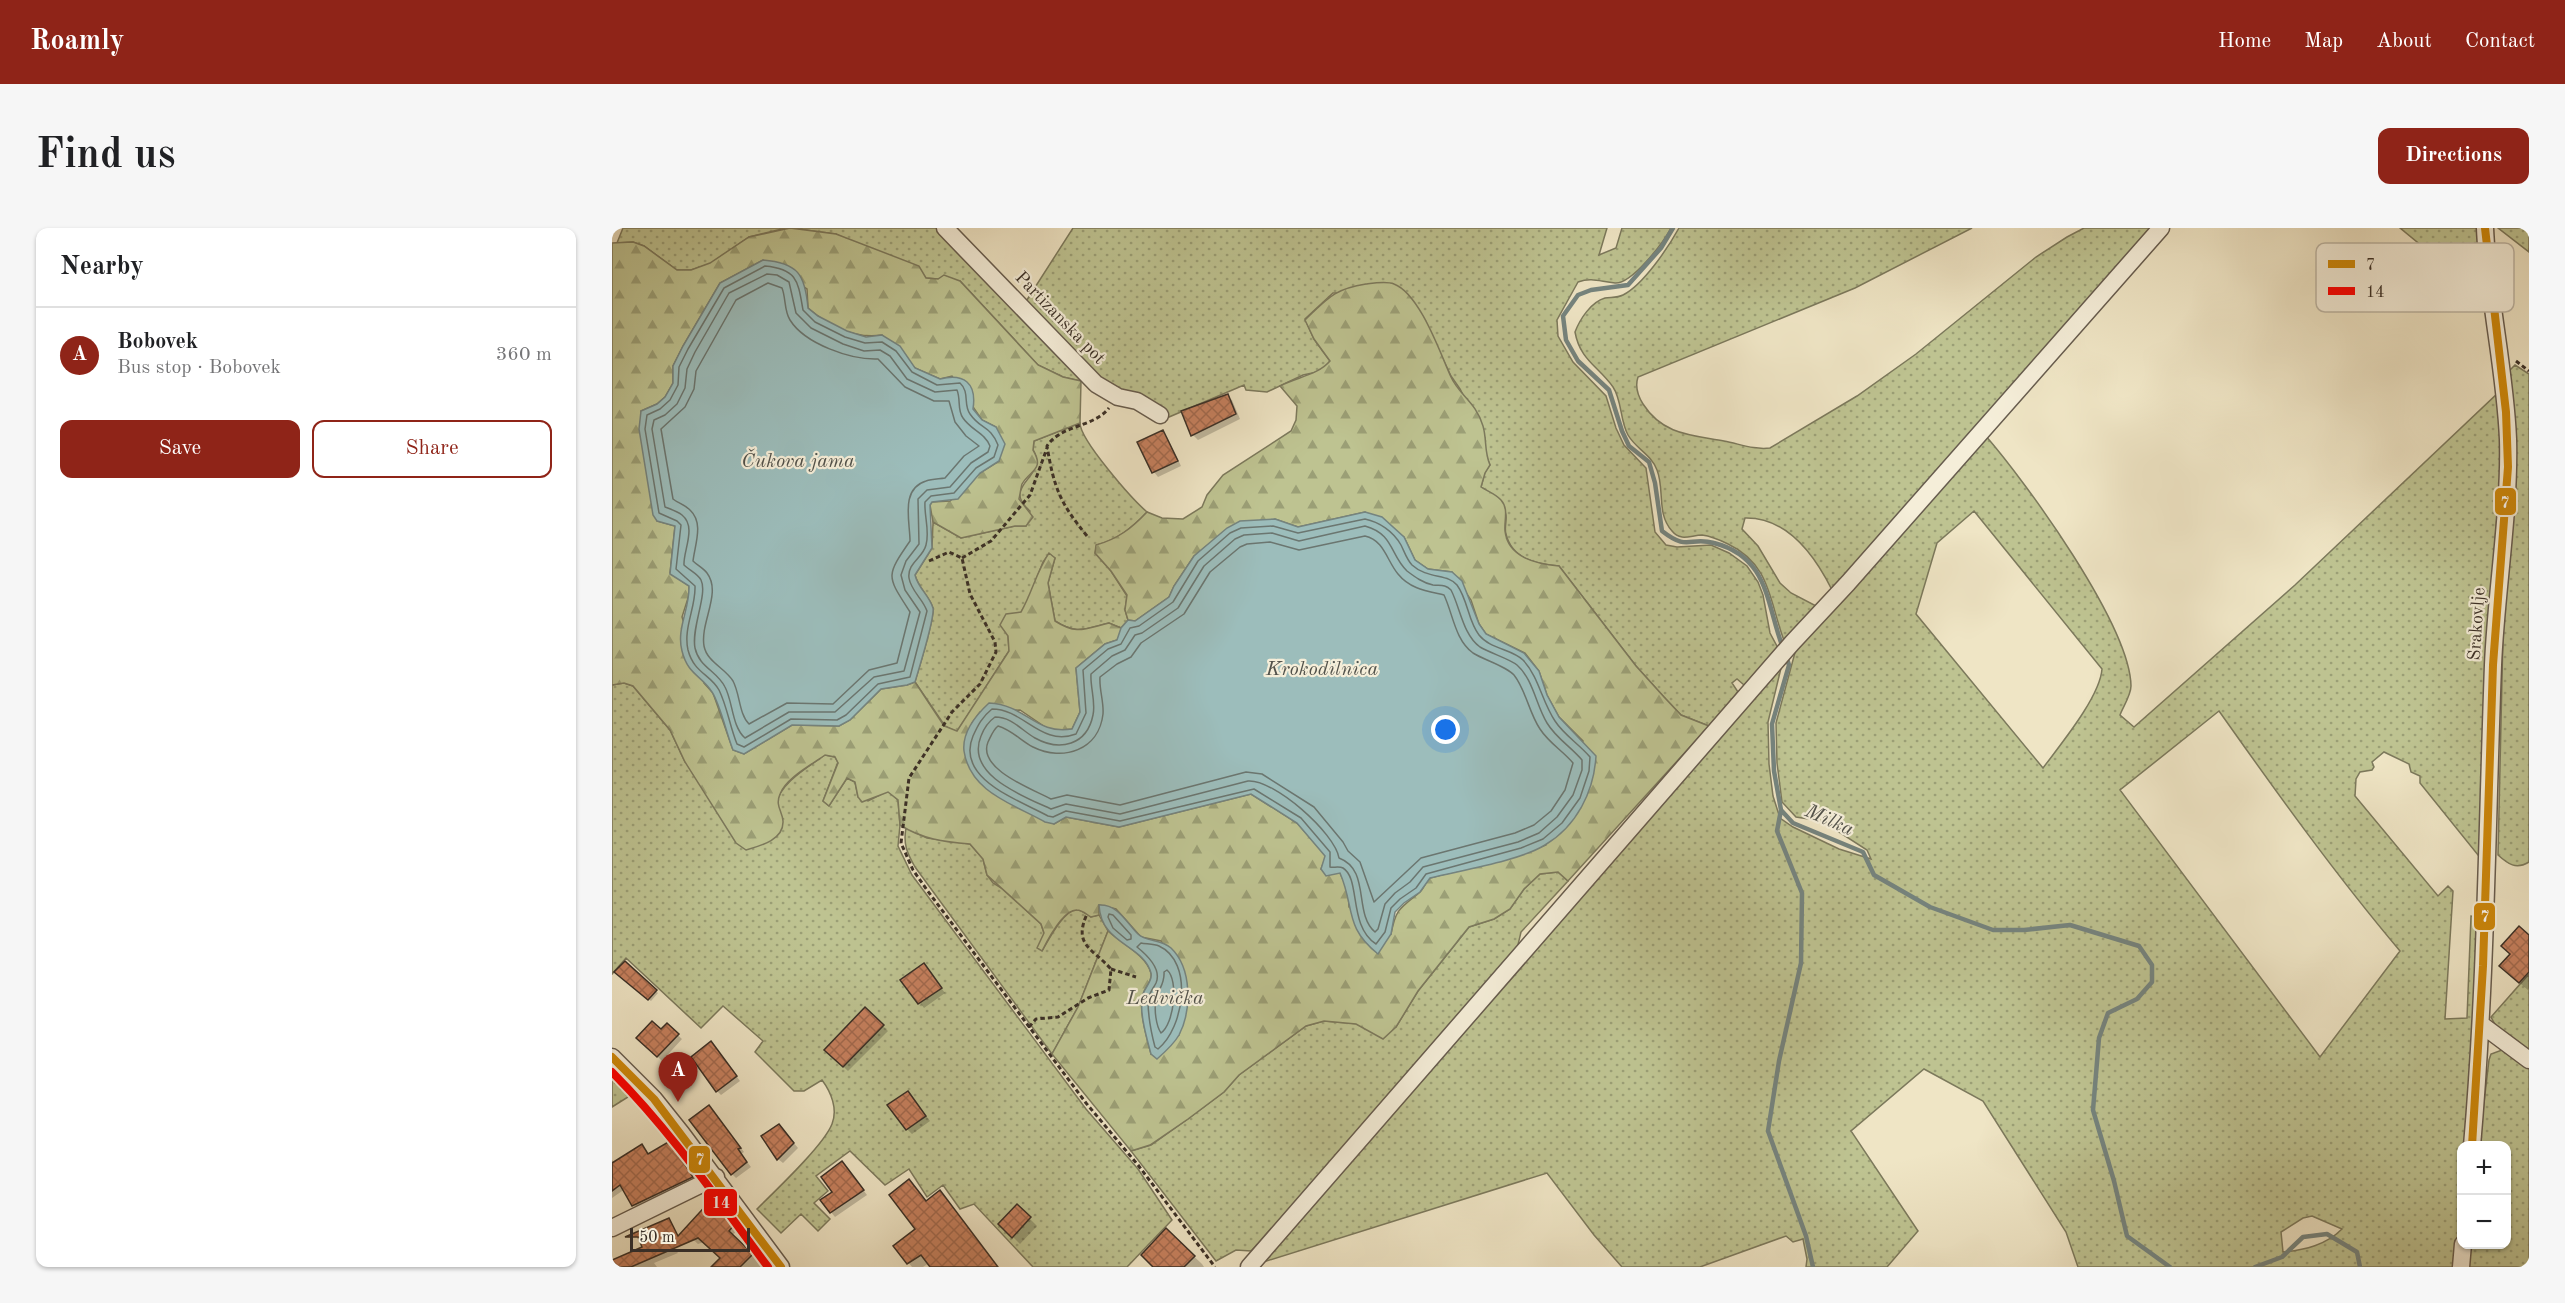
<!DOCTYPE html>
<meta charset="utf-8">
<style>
body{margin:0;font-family:"Old Standard TT",serif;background:#f6f6f6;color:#202124}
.controls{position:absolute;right:18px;bottom:18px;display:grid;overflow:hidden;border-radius:12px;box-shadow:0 2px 4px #0004}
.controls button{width:54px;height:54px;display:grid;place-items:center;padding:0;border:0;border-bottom:2px solid #e0e0e0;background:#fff;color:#202124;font:30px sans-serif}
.scale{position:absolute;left:18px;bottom:15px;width:120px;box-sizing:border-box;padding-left:6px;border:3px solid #3a2f26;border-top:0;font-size:16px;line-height:21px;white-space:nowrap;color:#3a2f26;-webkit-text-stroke:4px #f5eed9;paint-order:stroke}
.you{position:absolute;left:834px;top:502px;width:21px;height:21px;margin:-15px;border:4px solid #fff;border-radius:50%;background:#1a73e8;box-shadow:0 0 0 9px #1a73e833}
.badge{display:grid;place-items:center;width:39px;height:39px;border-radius:50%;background:#8f2418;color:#fff;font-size:20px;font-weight:700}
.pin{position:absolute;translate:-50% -50px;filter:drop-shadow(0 2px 3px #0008)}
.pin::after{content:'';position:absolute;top:32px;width:21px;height:18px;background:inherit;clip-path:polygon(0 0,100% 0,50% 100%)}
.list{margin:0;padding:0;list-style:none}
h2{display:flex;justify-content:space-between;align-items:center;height:78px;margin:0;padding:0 24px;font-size:26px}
h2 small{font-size:20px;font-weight:400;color:#757577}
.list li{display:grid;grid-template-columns:39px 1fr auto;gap:18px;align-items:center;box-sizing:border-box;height:96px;padding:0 24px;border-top:2px solid #e0e0e0}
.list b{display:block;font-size:22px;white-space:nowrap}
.list p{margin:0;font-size:20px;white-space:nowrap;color:#757577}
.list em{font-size:20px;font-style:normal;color:#757577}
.actions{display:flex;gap:12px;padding:18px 24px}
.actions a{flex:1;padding:14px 0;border:2px solid #8f2418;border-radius:12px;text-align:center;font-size:21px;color:#8f2418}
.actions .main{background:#8f2418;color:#fff}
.map{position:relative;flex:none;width:1917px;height:1039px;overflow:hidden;border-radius:12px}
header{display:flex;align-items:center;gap:36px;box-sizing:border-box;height:84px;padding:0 30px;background:#8f2418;color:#fff}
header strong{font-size:28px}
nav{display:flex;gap:33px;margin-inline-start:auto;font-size:21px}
.intro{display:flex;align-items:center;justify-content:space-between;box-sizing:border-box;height:144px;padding:0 36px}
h1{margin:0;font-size:42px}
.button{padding:15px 27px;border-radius:12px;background:#8f2418;color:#fff;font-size:21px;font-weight:700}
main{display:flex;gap:36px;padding:0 36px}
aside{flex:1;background:#fff;border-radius:12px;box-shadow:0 2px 4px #0004}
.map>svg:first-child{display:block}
.grass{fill:url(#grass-dots);stroke:#7c795c;stroke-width:1.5;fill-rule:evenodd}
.forest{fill:url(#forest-firs);stroke:#7c795c;stroke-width:1.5}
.water{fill:#9cbdbb;stroke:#75847f;stroke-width:1.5}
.shadow{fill:#0003}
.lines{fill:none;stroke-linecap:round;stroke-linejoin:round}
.shore{stroke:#6b7670;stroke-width:1.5}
.stream{stroke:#75847f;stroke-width:4.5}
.building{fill:url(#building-cross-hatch);stroke:#3a2f26;stroke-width:1.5}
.minor-casing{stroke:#675c4e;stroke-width:19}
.path{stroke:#3a2f26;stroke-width:3;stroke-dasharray:4.5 3;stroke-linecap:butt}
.minor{stroke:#f5eed9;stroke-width:16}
.bus-1-casing{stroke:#f5eed9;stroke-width:12}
.bus-2-casing{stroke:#f5eed9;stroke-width:12}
.bus-1{stroke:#ce880a;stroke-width:8}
.bus-2{stroke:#f00;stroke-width:8}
.labels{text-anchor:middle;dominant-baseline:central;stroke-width:4.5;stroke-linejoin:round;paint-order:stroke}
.street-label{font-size:18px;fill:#3a2f26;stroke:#f5eed9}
.water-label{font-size:20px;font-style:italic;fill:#52524b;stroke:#f5eed9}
.key{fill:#f5eed9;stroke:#bdb5a3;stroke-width:1.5}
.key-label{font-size:16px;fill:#3a2f26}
.line-badge{stroke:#f5eed9;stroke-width:2}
.badge-label{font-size:16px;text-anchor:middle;font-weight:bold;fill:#fff}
</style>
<header>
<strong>Roamly</strong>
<nav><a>Home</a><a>Map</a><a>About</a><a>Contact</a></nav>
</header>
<div class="intro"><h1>Find us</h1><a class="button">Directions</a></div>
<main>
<aside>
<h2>Nearby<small></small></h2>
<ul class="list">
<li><span class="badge">A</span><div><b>Bobovek</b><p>Bus stop · Bobovek</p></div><em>360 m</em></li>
</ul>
<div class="actions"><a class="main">Save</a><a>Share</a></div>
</aside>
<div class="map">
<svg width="1917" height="1039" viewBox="0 0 1917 1039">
<defs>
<pattern id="grass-dots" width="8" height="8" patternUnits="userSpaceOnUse" patternTransform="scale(1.5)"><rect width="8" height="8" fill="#bec391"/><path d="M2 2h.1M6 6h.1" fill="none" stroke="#9b9f76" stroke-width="1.8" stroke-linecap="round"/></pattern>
<pattern id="forest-firs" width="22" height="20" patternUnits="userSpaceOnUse" patternTransform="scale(1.5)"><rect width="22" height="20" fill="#bec391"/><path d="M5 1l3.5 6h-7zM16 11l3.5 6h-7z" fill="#9b9f76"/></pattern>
<pattern id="building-cross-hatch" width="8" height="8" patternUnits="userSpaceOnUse" patternTransform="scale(1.5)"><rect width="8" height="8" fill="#c6805e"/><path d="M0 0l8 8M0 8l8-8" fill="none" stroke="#a2694d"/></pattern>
</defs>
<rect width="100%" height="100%" fill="#efe5c5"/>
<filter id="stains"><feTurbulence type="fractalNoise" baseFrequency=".00333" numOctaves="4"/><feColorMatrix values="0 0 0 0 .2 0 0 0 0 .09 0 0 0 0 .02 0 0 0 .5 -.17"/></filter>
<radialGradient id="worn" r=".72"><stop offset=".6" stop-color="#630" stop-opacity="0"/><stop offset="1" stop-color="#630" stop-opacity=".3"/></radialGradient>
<path class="grass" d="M11 0H174L137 9 98 36 79 42H65L32 18 21 14 5 15Z
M178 0H327L463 144 469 153 451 149 426 137 348 53 314 50 224 6Z
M461 0H995L987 27 1004 20 1010 0H1059C1051 15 1020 56 1003 55 989 54 980 49 966 54L945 92 946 108 961 134 994 168 1004 200 1012 217 1034 240 1043 304 1054 317 1065 319 1099 317 1117 325 1135 338 1146 354 1151 367 1158 405 1167 422 1140 454 1132 457 1125 451 1120 455 1126 464 1097 498 1069 487 1052 469 1024 438 947 338C924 336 900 331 894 306 892 300 895 293 894 287 892 274 879 265 869 259L873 244 878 237 872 223 873 210 848 161 839 148 809 86 794 65H721L693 91 702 111 718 133 710 143 691 147 655 164 634 162 632 157 557 189 548 179 494 155 413 75Z
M1067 0H1360L1243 60 1026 149C1023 158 1026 168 1031 176 1051 207 1079 207 1112 213 1128 216 1142 222 1158 220L1245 168 1304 126 1424 29 1455 9 1472 0H1540L1220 362C1203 328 1175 289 1133 290L1130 301 1146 318 1168 355 1179 365 1206 379 1173 415C1157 375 1160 337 1116 316 1108 312 1098 308 1090 307 1079 307 1069 314 1060 303 1044 285 1053 262 1045 242 1039 226 1024 221 1016 207 1008 193 1010 172 1001 159 986 138 968 132 963 104 968 91 979 74 993 70 999 69 1005 70 1011 67 1031 57 1056 20 1067 0Z
M1788 0H1865L1869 53 1863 58 1855 55Z
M1886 0H1917V24Z
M1903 137 1917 146V634C1904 642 1896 636 1886 627L1897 143Z
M1886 165 1890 220 1874 437 1870 632 1808 555V548L1799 544 1797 536 1772 524 1760 534 1762 539 1760 542 1748 544 1744 551 1743 568 1826 668 1836 658 1841 663 1833 791 1855 790 1859 688 1867 689 1855 917 1850 918 1849 978 1844 1039H1466L1454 1004 1371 873 1312 841 1239 903 1306 1003 1275 1039H1194L1195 1031 1191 1011 1181 1014 1174 1008 1088 1039H1010L982 1007 935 945 645 1036 1170 436 1156 494 1157 536 1161 568 1168 590 1181 599 1227 621 1259 631 1255 622 1210 593 1184 589 1170 574 1165 535 1164 495 1185 417 1373 207C1414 254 1518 397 1519 458 1519 467 1511 479 1508 487L1522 499 1683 357ZM1362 283 1490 441C1488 469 1448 517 1431 540L1304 386 1325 315ZM1607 483C1665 565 1723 646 1788 723L1708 829 1508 562ZM1700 988 1730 1001C1714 1017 1693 1022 1671 1024L1669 1004 1691 990Z
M468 195C468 212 520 271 535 284 520 300 506 311 485 317L483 325 499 343 515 368 513 382 516 392 509 400 497 395C472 401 465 407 443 393L436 355 443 330 437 326 431 334 417 370 396 408 397 423 345 504 333 498 303 454C307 440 323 390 321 380 317 367 306 360 303 347L320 320 321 294 349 310 403 298H414L418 283C387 257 438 249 421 222L422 213Z
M12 455 21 458 58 502 73 534 171 591C169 588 166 582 165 578 163 558 199 537 213 527L223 529 226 534 211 573 217 578 235 550 243 554 246 569 256 573 276 563 286 572 288 597 286 618 300 647 474 881 526 941 560 992 515 1039H421L362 976 348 981 331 957 315 969 297 941 273 957 238 923 204 948 216 963 202 975 218 991 206 1003 189 986 169 1005 145 981C163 963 212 917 220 896 226 881 219 864 210 852L192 863H182L143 824 151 813 111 778 89 800 14 730 0 746V457Z
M294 600 315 610 358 616 371 631 375 647 381 655 391 661 429 696 432 705 430 723C436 713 452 681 465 682 470 682 474 686 479 689L487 687 496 703 466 779 440 826 303 639C295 625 291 616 294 600Z
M946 644 956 653 909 704 905 721 651 1011 639 1023 624 1022 604 1033 519 923 539 917 576 891 612 864 627 847 694 798 712 793 784 799 806 763 857 699 882 691 898 681 912 661 928 646Z
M1917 746V828L1886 802 1879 789Z
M1890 822 1895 823 1917 839V1039H1856L1858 1017 1894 1016V918L1867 917 1877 832 1879 826Z
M0 847 24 864 0 879Z"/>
<path class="forest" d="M178 0 224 6 307 38 314 50 326 51 332 47 348 53 426 137 451 149 469 153 468 195 422 213 421 222C433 242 418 242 410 256 409 260 408 266 407 271L421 289 414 298H403L349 310 321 294 318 277 320 274 338 273 368 245 387 233 384 199 370 192 340 148 328 151 303 140 270 107C243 111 217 98 196 80L195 61 151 32 108 55 71 118 61 138V155L53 169 45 176 29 183 45 293 63 298 58 345 77 358V367L70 389 92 455 101 465 121 522 132 526 180 497 227 498 238 492 269 461 295 457 303 454 332 498 345 503 397 423 396 408 388 397 394 386 409 384C420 365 425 342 437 325L443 330 436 355 443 393C465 407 472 401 497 395L509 400 510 404 505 412 493 416 464 440 468 484 460 501 439 503 408 482 368 484 360 495 394 573 442 596 454 589 507 599 639 566 685 595 714 628 709 641 728 645 736 663 737 679 779 706C784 681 787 681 807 665 811 662 813 655 818 650L910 626 934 617 971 513 947 489 935 467 927 443 913 425 874 406 867 396 859 372 840 344 816 341 803 332 792 309 753 284 686 299 663 291 596 317 582 328 562 358 557 369 523 393 516 392 513 382 515 367 499 343 483 325 484 317C506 311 520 300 535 284L550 290 571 291 590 279 595 267 611 247 679 203 684 192 685 178 668 158C685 149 706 147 718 133L702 111 693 92C716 70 722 61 754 56 762 55 775 53 782 56 808 66 828 125 839 149 847 167 864 174 871 198 875 212 872 223 878 237L873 245 869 259C875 263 884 266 889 272 897 281 892 292 893 303 896 330 925 336 947 338L1024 438 1052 469 1069 487 1097 498 956 653 946 644 928 646 912 661 898 681 882 691 857 699 806 763 784 799 771 811 744 796 712 793 694 798 627 847 612 864 576 891 538 917 519 923 440 826 466 779 496 703C509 715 534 727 539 745 541 753 533 759 531 766 526 781 535 811 539 826L567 807 577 768 549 713 529 709 504 681 487 677V687L479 689C474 686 470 682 465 682 451 681 435 713 430 723L425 720 432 705 429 696 375 647 371 631 358 616C332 614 310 611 288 597L286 572 276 564 250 574 246 569 243 554 235 550 217 578 211 573 226 535 223 529 213 527C199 537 174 550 168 566 163 578 170 582 171 593 172 612 148 618 134 622L124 615 73 534 58 502 21 458 12 455 0 457V15L21 14 32 18 65 42H79L98 35 137 9Z"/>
<path class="water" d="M151 32C186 35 193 46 196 80L206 88 235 103 254 109 270 107 288 118 303 140 328 151C352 145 365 155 361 181L370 192 384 199 393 216 387 233 368 245 346 271 320 274 318 277 320 320 303 347C306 360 317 367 321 380 323 390 307 440 303 454L295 457 269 461 238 492 227 498 180 497 132 526 121 522C115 507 108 476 100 464 89 447 76 447 70 423 64 401 78 380 77 358L58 346 63 298 45 293 41 287 27 201 29 183 45 176 53 169 61 155V138L71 118 108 55Z
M753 284 770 289 792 309 803 332 816 341 840 344 850 353 867 396 874 406 912 425 927 443 935 467 947 489 984 528C982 563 965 598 933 617 907 633 850 642 818 650L808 664 792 675 783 684 779 706 766 726C732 699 743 680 728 645L714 648 709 641 713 628 685 595 639 566 507 599 454 589 442 596 433 594C401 576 358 564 352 523 350 505 364 487 377 475 415 477 423 507 460 501L468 484 464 440 493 416 505 412 509 400 516 392 523 393 557 369 562 358 582 328 615 300 628 293 663 291 686 299Z
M487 677C506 676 514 694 526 706 534 714 549 711 559 720 580 740 580 782 567 807 562 816 553 824 545 831L539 826C535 811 526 781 531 766 533 759 541 753 539 745 531 716 489 717 487 677Z"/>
<path class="shadow" d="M615 168 620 172 628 191 586 212 581 207Z
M550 204 555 209 569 238 546 249 542 244 527 215Z
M1917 709V760L1916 762 1897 746Z
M13 735 46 765 39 773 4 744Z
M316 742 333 765 312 780 290 752Z
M253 781 276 803 236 843 214 822Z
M55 797 70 811 50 833 27 810 49 803Z
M103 819 128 853 109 867 105 863Z
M296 865 318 893 300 906 295 901Z
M101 883 132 924 129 926 139 939 124 950 120 946Z
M172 903 186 920 171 935 166 931Z
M58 915 84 953 26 982 13 961 0 970V932L3 935 34 922 37 928Z
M234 939 255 967 223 989 210 973 222 964Z
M297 953 315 974 336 973 386 1039H320L317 1035 311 1039H300L283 1018 305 1001Z
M98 975 126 1001 120 1008 153 1039H111L110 1030 92 1014 86 1016 72 1003Z
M405 978 425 998 408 1016 388 996Z
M48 1002 66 1025 42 1035 45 1039H0V1034L32 1020Z
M554 1002 590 1036 592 1039H543Z"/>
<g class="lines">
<path class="shore" d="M153 38C186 41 186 54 191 82L203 94 233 109 253 115 270 114 284 123 300 144 325 157 348 155C358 164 351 177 358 186 369 202 378 197 386 217L382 229 364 240 342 265 319 268 313 274C312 288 318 303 314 317 311 330 295 335 297 350 299 363 311 371 315 383L298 449 266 456 234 487 225 492 179 491 132 519 125 516C118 499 115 478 107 462 98 446 82 445 76 422 71 400 84 379 83 358L64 341 69 297 65 293 47 285 33 201 35 187 48 181 58 172 66 157 67 139 76 121 112 60Z
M155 46 165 47 177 54 184 85 199 100 231 116 252 123 268 122 278 128 295 151 323 164 345 162C349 172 345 182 351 190 359 202 373 205 378 218L376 224 359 235 338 259 315 262 306 271 307 316 294 333 289 347 293 362 308 384 292 443 262 449 223 484H177L133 510C120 499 121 474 113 459 105 443 87 439 83 420 79 400 96 366 89 352 86 346 77 342 72 337 71 323 85 299 70 287 65 283 58 281 53 279L40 201 42 192 53 187 65 176 73 160 75 141 83 124 117 65Z
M156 55 170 60C174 70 172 83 178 92 193 116 239 132 266 131L293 159 322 173H337L343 194 354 208 367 218 352 228 333 250C327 251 320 251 314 253 288 261 298 293 298 313 273 349 275 348 298 384L285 435 257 442 221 476 175 475 137 496C127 486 128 466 121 453 113 440 95 434 92 418 88 394 110 365 95 345 91 340 85 337 81 333 83 316 92 295 78 282 73 277 66 275 61 271L49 201 73 179 82 161 84 143 124 72Z
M753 291C767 294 781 303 789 317 792 323 795 332 800 337 815 351 837 346 845 357 856 372 856 393 867 407 878 421 900 421 911 432 927 449 930 474 943 493 952 507 967 516 978 529L977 543 968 570 950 595 931 611 909 620 814 646 804 660 788 671 779 680 773 704 764 716C736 698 749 651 731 640 727 638 721 640 718 639V624L689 590 642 561 508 593 454 583 441 589 436 588C407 572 343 551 361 508 366 497 370 489 380 481 412 481 429 519 464 506L474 485 471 442 496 421 509 416 518 400 527 398 561 374 586 333 618 305 629 300 661 298 686 305Z
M753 298C782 306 778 327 795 343 803 349 811 355 821 357 828 358 833 356 839 362 848 379 851 407 868 419 878 425 898 431 905 437 921 451 924 477 935 495 944 510 959 519 970 532V542L961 567 945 589 927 605 906 614 811 639 798 654 783 665 773 676 766 701 763 704C741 685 759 642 727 630 723 605 662 551 636 553L508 586 454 576 439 581C411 568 353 547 369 508 372 500 376 494 383 489 400 489 409 502 423 510 448 524 475 517 481 487 484 474 478 459 479 446L500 428 513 422 523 407 530 405 566 380 592 338 623 311 632 307 660 305 687 313Z
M753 308C772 312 775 333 786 346 798 361 815 363 832 367 841 386 843 412 861 425 872 432 894 438 902 447 914 462 917 485 928 501 937 515 951 523 961 535L953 562 939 583 922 597 903 605 809 630 762 674 748 634 736 623 731 614 702 579 650 546 634 544 508 577 455 567 439 571C420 561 365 541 376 514 379 508 381 502 386 498 400 502 409 513 421 519 451 534 487 522 491 486 492 474 487 461 488 449L505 436 519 429 529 415 572 386 598 344 628 319 635 316 658 314 687 322Z
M497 686 501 687 519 707V711L515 712 501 700 496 689Z
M529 715C534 716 542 716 547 718 582 734 572 800 546 821L543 819C539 804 536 788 536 772 537 765 541 761 544 755 550 741 535 727 525 719Z
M555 742C567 752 562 796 549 805 544 798 542 781 544 772 546 761 553 756 552 744Z"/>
<path class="stream" d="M1061 0 1049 20 1016 57 979 62 966 67 951 88 954 112 966 133 997 162 1010 203 1017 218 1037 234 1043 255 1050 303C1077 324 1077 308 1102 315 1157 329 1154 375 1171 420
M1174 428 1177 437 1160 496 1162 543 1169 582 1181 595 1251 624 1262 647 1318 679 1381 702H1412L1458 697 1527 718 1540 737V754L1525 771 1496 785 1487 810 1481 882 1502 953 1515 1008 1558 1039
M1169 582 1165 603 1190 665 1189 735 1167 833 1156 903 1194 1008 1201 1039
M1643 1039 1670 1029 1691 1009 1715 1006 1745 1024 1748 1039"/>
</g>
<path class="building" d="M616 166 624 186 579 208 569 183Z
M551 202 566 233 540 245 525 214Z
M1907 698 1917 707V744L1907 755 1887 738 1898 726 1889 718Z
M13 733 45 762 36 772 2 744Z
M312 735 330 760 306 776 288 752Z
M253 779 272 797 231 839 212 822Z
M40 793 49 801 55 795 67 806 45 829 24 810Z
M99 813 125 848 104 864 79 829Z
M296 863 314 888 294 902 275 877Z
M97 877 129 920 126 921 135 934 119 947 77 892Z
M167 896 182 915 165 932 149 908Z
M58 913 81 949 20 978 8 957 0 963V935L30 916 36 926Z
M230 933 252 962 218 985 208 972 220 964 209 949Z
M297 951 314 973 328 962 386 1039H318L309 1027 295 1036 281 1018 303 1001 277 967Z
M98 973 123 996 117 1003 141 1026 128 1039H99L108 1030 86 1010 19 1039H0V1032L30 1019 26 1009H13L57 990 66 1008Z
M405 976 419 989 400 1010 386 996Z
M554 1000 583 1028 572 1039H541L529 1027Z"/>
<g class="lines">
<g class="minor-casing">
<path id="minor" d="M333 0 484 156 506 169 525 173 548 187
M1870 797 1917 832
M0 829 42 871 70 906 169 1039
M1860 918C1874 757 1875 598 1881 437 1884 364 1898 284 1896 211 1893 140 1876 71 1873 0
M0 1000 104 949
M637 1039 1180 415 1236 355 1549 0
M1849 1039 1851 1016"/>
</g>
<path class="path" d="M1904 133 1917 143
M475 308C448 275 442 260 435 218 450 196 481 200 497 180
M350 330 379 313 418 267 435 220
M317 333 337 324 350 330 358 366 383 414 384 424 368 456 340 484 297 550 289 615 301 642 315 662 474 875 526 937 603 1039
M499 741 524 749
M417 799 424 791 446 789 476 770 497 762 499 741C480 720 461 717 475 686"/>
<use href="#minor" class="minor"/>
<g class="bus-1-casing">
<path id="bus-1" d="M0 829 42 871 169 1039
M1860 918 1871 738 1881 437 1896 239 1894 184 1873 0"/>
</g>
<g class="bus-2-casing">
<path id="bus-2" d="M0 844C59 903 106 972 156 1039"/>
</g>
<use href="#bus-1" class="bus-1"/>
<use href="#bus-2" class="bus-2"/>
</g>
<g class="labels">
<g class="street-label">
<text transform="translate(448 90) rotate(46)">Partizanska pot</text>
<text transform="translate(1865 396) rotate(-86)">Srakovlje</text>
</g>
<g class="water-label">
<text x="186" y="234">Čukova jama</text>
<text x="710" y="442">Krokodilnica</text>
<text transform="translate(1217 593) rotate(24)">Milka</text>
<text x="553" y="771">Ledvička</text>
</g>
</g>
<rect x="1704" y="15" width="198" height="69" rx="9" class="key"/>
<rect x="1716" y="32" width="27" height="8" fill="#ce880a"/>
<rect x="1716" y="59" width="27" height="8" fill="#f00"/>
<g class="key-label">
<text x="1754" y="42">7</text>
<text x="1754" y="69">14</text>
</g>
<g class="line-badge">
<rect x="1882" y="259" width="23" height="29" rx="6" fill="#ce880a"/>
<rect x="1861" y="674" width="23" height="29" rx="6" fill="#ce880a"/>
<rect x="76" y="917" width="23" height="29" rx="6" fill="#ce880a"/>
<rect x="91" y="960" width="35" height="29" rx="6" fill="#f00"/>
</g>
<g class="badge-label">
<text x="1893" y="280">7</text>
<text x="1873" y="694">7</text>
<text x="88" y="937">7</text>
<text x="109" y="980">14</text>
</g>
<rect width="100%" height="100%" filter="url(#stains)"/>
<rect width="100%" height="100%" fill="url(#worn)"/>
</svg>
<div class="controls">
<button>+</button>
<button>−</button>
</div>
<div class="scale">50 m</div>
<div class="you"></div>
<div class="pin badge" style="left:66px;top:874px">A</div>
</div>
</main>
